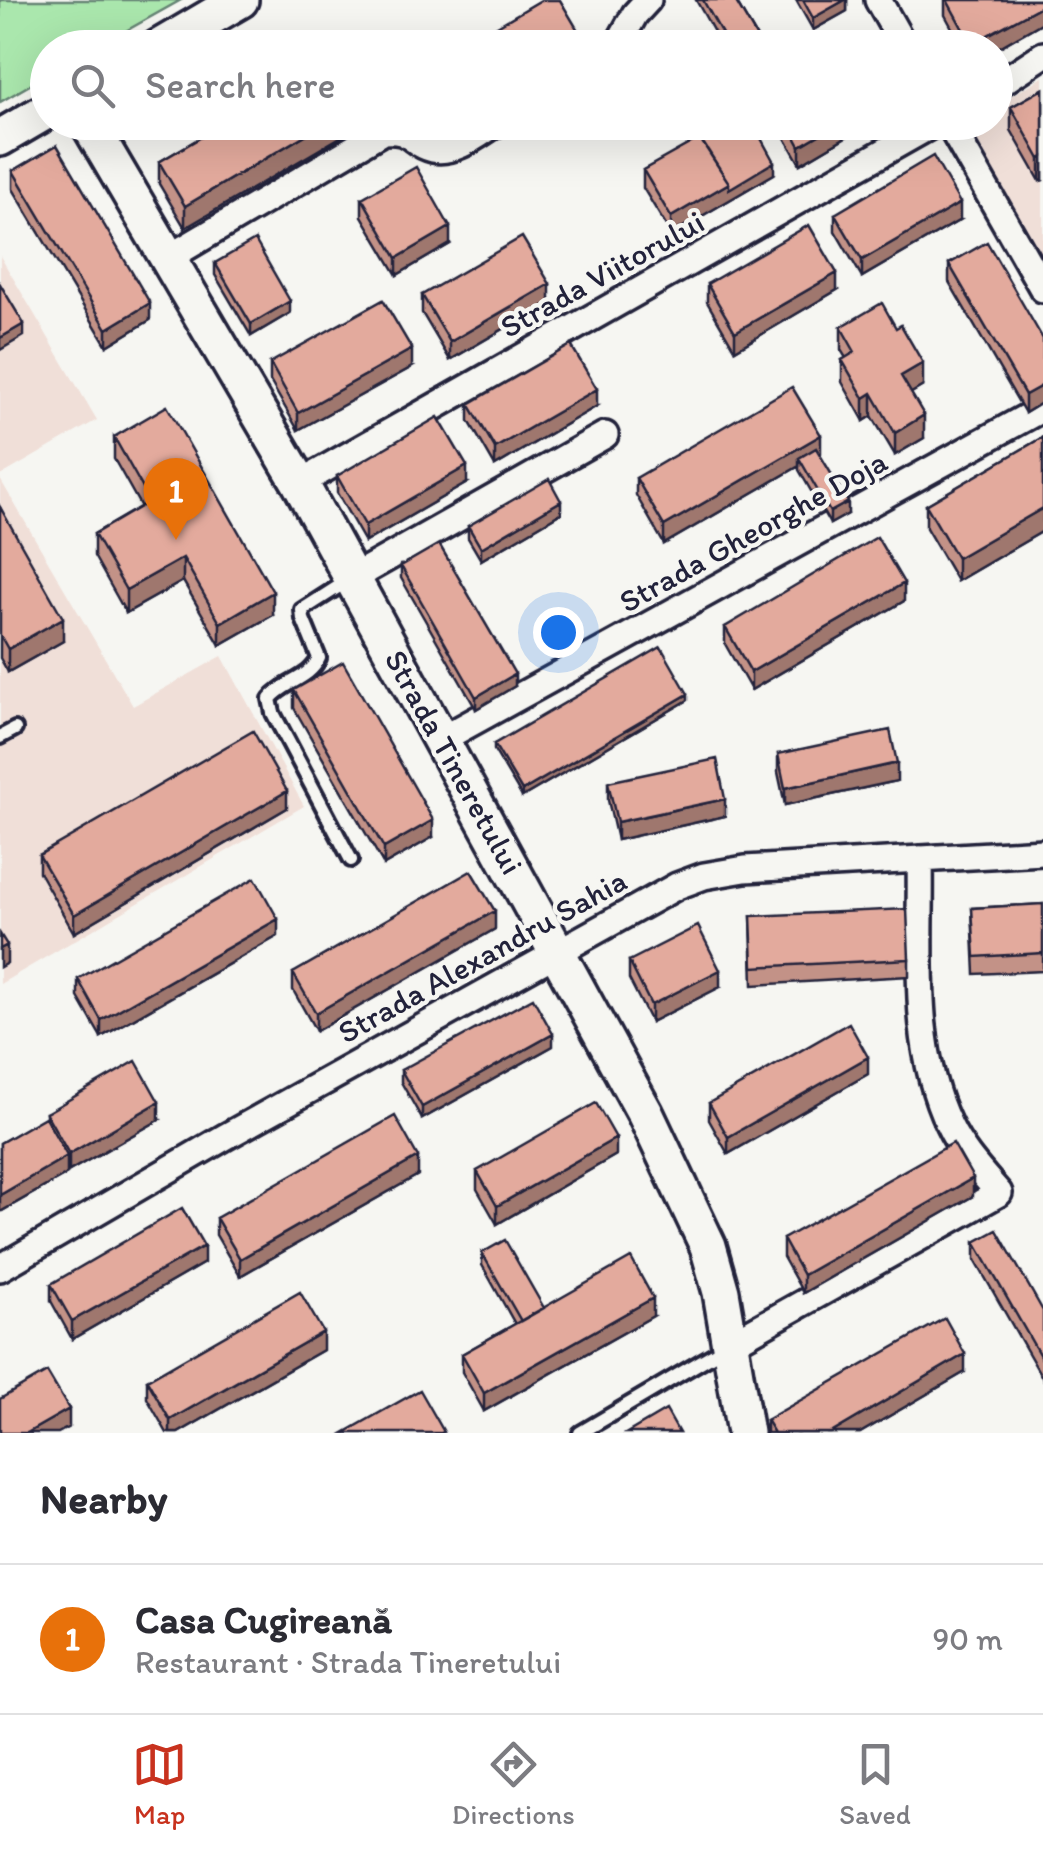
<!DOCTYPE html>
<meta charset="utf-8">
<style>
body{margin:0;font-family:Itim,sans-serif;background:#f2f2f3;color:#2b2b33}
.you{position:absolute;left:558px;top:632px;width:35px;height:35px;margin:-25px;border:8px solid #fff;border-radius:50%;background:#1a73e8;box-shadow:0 0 0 15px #1a73e833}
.badge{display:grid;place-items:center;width:65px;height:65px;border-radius:50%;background:#c8321e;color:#fff;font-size:32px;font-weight:700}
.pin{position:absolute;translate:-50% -82px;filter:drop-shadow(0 2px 5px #0008)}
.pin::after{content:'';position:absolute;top:52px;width:35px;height:30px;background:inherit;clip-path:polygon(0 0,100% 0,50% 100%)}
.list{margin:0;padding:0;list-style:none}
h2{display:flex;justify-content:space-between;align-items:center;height:130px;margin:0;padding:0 40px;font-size:42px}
h2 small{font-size:32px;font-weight:400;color:#7c7c81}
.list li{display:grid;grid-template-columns:65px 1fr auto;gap:30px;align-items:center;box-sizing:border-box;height:150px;padding:0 40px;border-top:2px solid #e1e1e2}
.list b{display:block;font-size:38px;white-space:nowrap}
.list p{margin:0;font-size:32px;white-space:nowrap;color:#7c7c81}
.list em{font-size:32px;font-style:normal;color:#7c7c81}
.icon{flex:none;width:55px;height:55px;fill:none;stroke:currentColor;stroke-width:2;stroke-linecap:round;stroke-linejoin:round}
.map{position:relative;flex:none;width:1043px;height:1433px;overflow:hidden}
.search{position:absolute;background:#fff;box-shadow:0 10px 40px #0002;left:30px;right:30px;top:30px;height:110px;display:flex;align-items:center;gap:25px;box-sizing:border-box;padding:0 35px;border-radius:55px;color:#7c7c81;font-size:38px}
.sheet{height:280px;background:#fff}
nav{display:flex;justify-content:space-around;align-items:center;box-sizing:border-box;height:140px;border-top:2px solid #e1e1e2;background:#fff;font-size:28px;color:#7c7c81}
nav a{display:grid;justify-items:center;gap:5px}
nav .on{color:#c8321e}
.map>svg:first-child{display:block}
.built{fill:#f0dfd8}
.green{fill:#aae7ad;stroke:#668474;stroke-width:2.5}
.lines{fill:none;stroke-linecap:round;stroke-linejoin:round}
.lane-casing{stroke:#22223b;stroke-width:20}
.street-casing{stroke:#22223b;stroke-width:32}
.secondary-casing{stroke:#22223b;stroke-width:42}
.lane{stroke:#f6f6f2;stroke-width:12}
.street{stroke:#f6f6f2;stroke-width:25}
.secondary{stroke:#f6f6f2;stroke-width:35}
.wall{fill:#c39287;stroke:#22223b;stroke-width:2.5}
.shaded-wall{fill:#9f776e;stroke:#22223b;stroke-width:2.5}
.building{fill:#e3aa9d;stroke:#22223b;stroke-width:2.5}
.labels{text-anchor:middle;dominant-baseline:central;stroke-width:9;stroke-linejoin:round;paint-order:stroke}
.street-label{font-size:32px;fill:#22223b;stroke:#f6f6f2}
</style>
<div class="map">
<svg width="1043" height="1433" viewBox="0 0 1043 1433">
<rect width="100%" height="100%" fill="#f6f6f2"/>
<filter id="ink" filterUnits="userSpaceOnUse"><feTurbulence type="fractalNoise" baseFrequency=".01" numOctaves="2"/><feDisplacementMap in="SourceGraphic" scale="20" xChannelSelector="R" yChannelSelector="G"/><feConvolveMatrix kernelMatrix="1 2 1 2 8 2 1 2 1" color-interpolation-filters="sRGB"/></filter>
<g filter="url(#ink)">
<path class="built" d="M1043 77V258L967 123 996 122V105Z
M0 256 97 420 0 476Z
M0 479 133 706 222 656 304 806 0 984Z"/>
<path class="green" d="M0 0H181L97 47 48 48 47 75 0 102Z"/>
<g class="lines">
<g class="lane-casing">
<path id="lane" d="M0 737 15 729
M351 860 273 713 270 699C283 682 310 679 319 658L303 619 302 610 352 578
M580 1433 729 1345"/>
</g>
<g class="street-casing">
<path id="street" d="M878 0 905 48
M616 48 635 14 648 0
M996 86 1043 55
M948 122 1043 289
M168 258 383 131C413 128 410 144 433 149 456 154 480 133 498 122
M300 483 937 122
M352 578 605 435
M442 739 1043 408
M0 1268 225 1137 677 886 704 876 745 869 1043 852
M730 1344 999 1193C981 1172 961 1151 949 1125 910 1044 922 946 920 859"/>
</g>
<g class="secondary-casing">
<path id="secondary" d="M158 48 240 0
M88 122 300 483 645 1113 708 1246 721 1292 745 1433
M0 138 48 110"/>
</g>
<use href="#lane" class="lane"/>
<use href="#street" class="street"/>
<use href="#secondary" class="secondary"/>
</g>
<path class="wall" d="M696 0H735L763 48H723Z
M796 0H847V11L813 30Z
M945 0H1043V22L996 49 963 48 945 15Z
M1043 89V180L1040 181 1011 130V107Z
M227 122 185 228 159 184V162Z
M436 122H465L443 135Z
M776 122H871L800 164Z
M702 142 774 174 671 234 643 188V170Z
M13 171 150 320 107 346 13 189Z
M362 198 450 244 397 275 362 216Z
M835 214 960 220 862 277 835 231Z
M215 263 290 313 251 336 215 275Z
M949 264 1043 339V402L1025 413 949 282Z
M707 284 837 290 735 350 707 302Z
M422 295 550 302 450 360 422 313Z
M841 327 923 386 911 393 924 438 895 455 872 416 864 421 842 382V360L846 358 841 350Z
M270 363 412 367 298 430 270 381Z
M469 404 597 406 495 466 469 421Z
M114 437 273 615 220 645 183 581 126 613 94 556V534L141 507 114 459Z
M1043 437V531L957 581 926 528V505Z
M821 453 819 454 848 514 830 524 799 470V466L664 544 636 495V478Z
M337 476 467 483 365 542 337 493Z
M0 507 63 641 8 672 0 658Z
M561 513 481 560 468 538V526Z
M401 566 515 686 476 709 401 578Z
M904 601 751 690 725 644V627Z
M294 690 433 837 384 865 294 708Z
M688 700 522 797 494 750V744Z
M778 754 897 781 785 805 778 772Z
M608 782 725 816 617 840 608 800Z
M287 808 74 933 39 872V855Z
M1043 904V971L975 974 972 908Z
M751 916 909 959V976L753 985Z
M495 929 316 1031 293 990V973Z
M278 936 101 1037 78 997V979Z
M629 961 720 987 651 1022 629 979Z
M553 1046 422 1119 401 1082V1070Z
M868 1074 728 1154 709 1120V1103Z
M46 1113 159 1120 69 1171 67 1168V1174L0 1212V1143L46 1118Z
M616 1155 497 1224 477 1189V1171Z
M418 1175 240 1276 216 1235V1218Z
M973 1196 803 1293 783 1257V1239Z
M975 1242 1043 1311V1379L975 1260Z
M482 1253 544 1308 653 1316 484 1411 462 1372V1354L515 1324 482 1265Z
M204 1263 72 1339 51 1301V1284Z
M323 1350 178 1433H167L147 1398V1380Z
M965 1372 860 1433H766V1420Z"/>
<path class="shaded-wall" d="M845 0H847V11L813 30V18Z
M1043 5V22L996 49 971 48V44Z
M582 37V48H564Z
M327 122H366L185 228V206Z
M443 122H465L443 135Z
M841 122H871L800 164V146Z
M1043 157V180L1040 181V159Z
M774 162V174L671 234V217L729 183Z
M960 203V220L862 277V260Z
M450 227V244L397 275V258Z
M837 273V290L735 350V332Z
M550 284V302L450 360V342Z
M290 301V313L251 336V324Z
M150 303V320L107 346V329Z
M24 324V336L0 350V338Z
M412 349V367L298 430V413Z
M923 363V386L901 399V376Z
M1043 385V402L1025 413V395Z
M597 389V406L495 466V448Z
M872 393V416L864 421V398Z
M924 415V438L895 455V433Z
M821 435V453L802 464 799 458V466L664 544V526Z
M467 466V483L365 542V525Z
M561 501V513L481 560V548Z
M848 502V514L830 524V512Z
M1043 508V531L957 581V558Z
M183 558V581L126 613V590Z
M904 583V601L751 690V672Z
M273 592V615L220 645V623Z
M63 618V641L8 672V649Z
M515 674V686L476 709V697Z
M688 694V700L522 797V791Z
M897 763V781L785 805V788Z
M287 791V808L74 933V915Z
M725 799V816L617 840V822Z
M433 820V837L384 865V848Z
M495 911V929L316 1031V1013Z
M278 919V936L101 1037V1020Z
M7 945V963L0 967V949Z
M720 970V987L651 1022V1005Z
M553 1034V1046L422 1119V1107Z
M868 1057V1074L728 1154V1137Z
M159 1102V1120L69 1171V1154Z
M616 1138V1155L497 1224V1206Z
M67 1156V1174L0 1212V1195Z
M418 1157V1175L240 1276V1259Z
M973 1178V1196L803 1293V1275Z
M204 1246V1263L72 1339V1321Z
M653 1298V1316L484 1411V1393Z
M323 1332V1350L178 1433H170V1420Z
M965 1354V1372L860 1433H831Z
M69 1409V1427L58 1433H27Z"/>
<path class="building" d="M541 0H560L582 37 564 48H460Z
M703 0H735L763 48H730Z
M803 0H845L813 18Z
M947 0H1043V5L971 44Z
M875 38 880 48H858Z
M1043 89V157L1040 159 1011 107Z
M227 122H327L185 206 159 162Z
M735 122H752L774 162 729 189V183L702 142Z
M787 122H841L800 146Z
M700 138 729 183 671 217 643 170Z
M57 145 150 303 107 329 13 171Z
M933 156 960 203 862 260 835 214Z
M416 167 450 227 397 258 362 198Z
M809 225 837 273 735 332 707 284Z
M522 237 550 284 450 342 422 295Z
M255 240 290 301 251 324 215 263Z
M987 242 1043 339V385L1025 395 949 264Z
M0 284 24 324 0 338Z
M383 300 412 349 298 413 270 363Z
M882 303 896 328 901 325 923 363 901 376 924 415 895 433 872 393 864 398 842 360 855 352 841 327Z
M571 345 597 389 495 448 469 404Z
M792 387 821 435 664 526 636 478Z
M167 406 273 592 220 623 183 558 126 590 94 534 150 501 114 437Z
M438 417 467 466 365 525 337 476Z
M1043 437V508L957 558 926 505Z
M816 448 848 502 830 512 799 458Z
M549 479 561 501 481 548 468 526Z
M0 507 63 618 8 649 0 635Z
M877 537 904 583 751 672 725 627Z
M439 544 515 674 476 697 401 566Z
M661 647 688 694 522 791 494 744Z
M343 662 433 820 384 848 294 690Z
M890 730 897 763 785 788 778 754Z
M253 731 287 791 74 915 39 855Z
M717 759 725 799 617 822 608 782Z
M471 871 495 911 316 1013 293 973Z
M255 878 278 919 101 1020 78 979Z
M1043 904V953L975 957 972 908Z
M907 909 909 959 753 967 751 916Z
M698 926 720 970 651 1005 629 961Z
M0 934 7 945 0 949Z
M533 998 553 1034 422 1107 401 1070Z
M849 1023 868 1057 728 1137 709 1103Z
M136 1061 159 1102 69 1154 46 1113Z
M596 1103 616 1138 497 1206 477 1171Z
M395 1116 418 1157 240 1259 216 1218Z
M45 1117 67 1156 0 1195V1143Z
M953 1143 973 1178 803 1275 783 1239Z
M182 1208 204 1246 72 1321 51 1284Z
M997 1230 1043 1311V1361L975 1242Z
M505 1240 544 1308 521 1321 482 1253Z
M631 1258 653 1298 484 1393 462 1354Z
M300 1292 323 1332 170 1420 147 1380Z
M945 1318 965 1354 831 1433H774L766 1420Z
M47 1372 69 1409 27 1433H0V1399Z
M420 1390 444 1432 441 1433H344Z
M666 1410 679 1433H627Z"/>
</g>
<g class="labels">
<g class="street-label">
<text transform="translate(602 274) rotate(-29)">Strada Viitorului</text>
<text transform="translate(753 531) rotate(-29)">Strada Gheorghe Doja</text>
<text transform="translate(454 762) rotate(61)">Strada Tineretului</text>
<text transform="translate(482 956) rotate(-29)">Strada Alexandru Sahia</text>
</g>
</g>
</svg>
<div class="you"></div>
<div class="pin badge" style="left:176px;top:540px;background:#e8710a">1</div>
<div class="search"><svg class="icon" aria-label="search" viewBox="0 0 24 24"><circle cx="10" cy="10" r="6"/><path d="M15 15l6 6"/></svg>Search here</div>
</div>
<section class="sheet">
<h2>Nearby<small></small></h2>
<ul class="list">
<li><span class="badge" style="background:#e8710a">1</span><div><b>Casa Cugireană</b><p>Restaurant · Strada Tineretului</p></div><em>90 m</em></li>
</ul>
</section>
<nav>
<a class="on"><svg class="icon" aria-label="map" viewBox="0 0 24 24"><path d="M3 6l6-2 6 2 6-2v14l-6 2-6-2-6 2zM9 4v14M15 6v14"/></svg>Map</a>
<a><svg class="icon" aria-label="directions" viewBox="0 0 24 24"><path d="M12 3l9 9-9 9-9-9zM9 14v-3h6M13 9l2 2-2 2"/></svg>Directions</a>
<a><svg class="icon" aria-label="saved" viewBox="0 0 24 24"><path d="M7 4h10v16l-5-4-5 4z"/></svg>Saved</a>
</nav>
